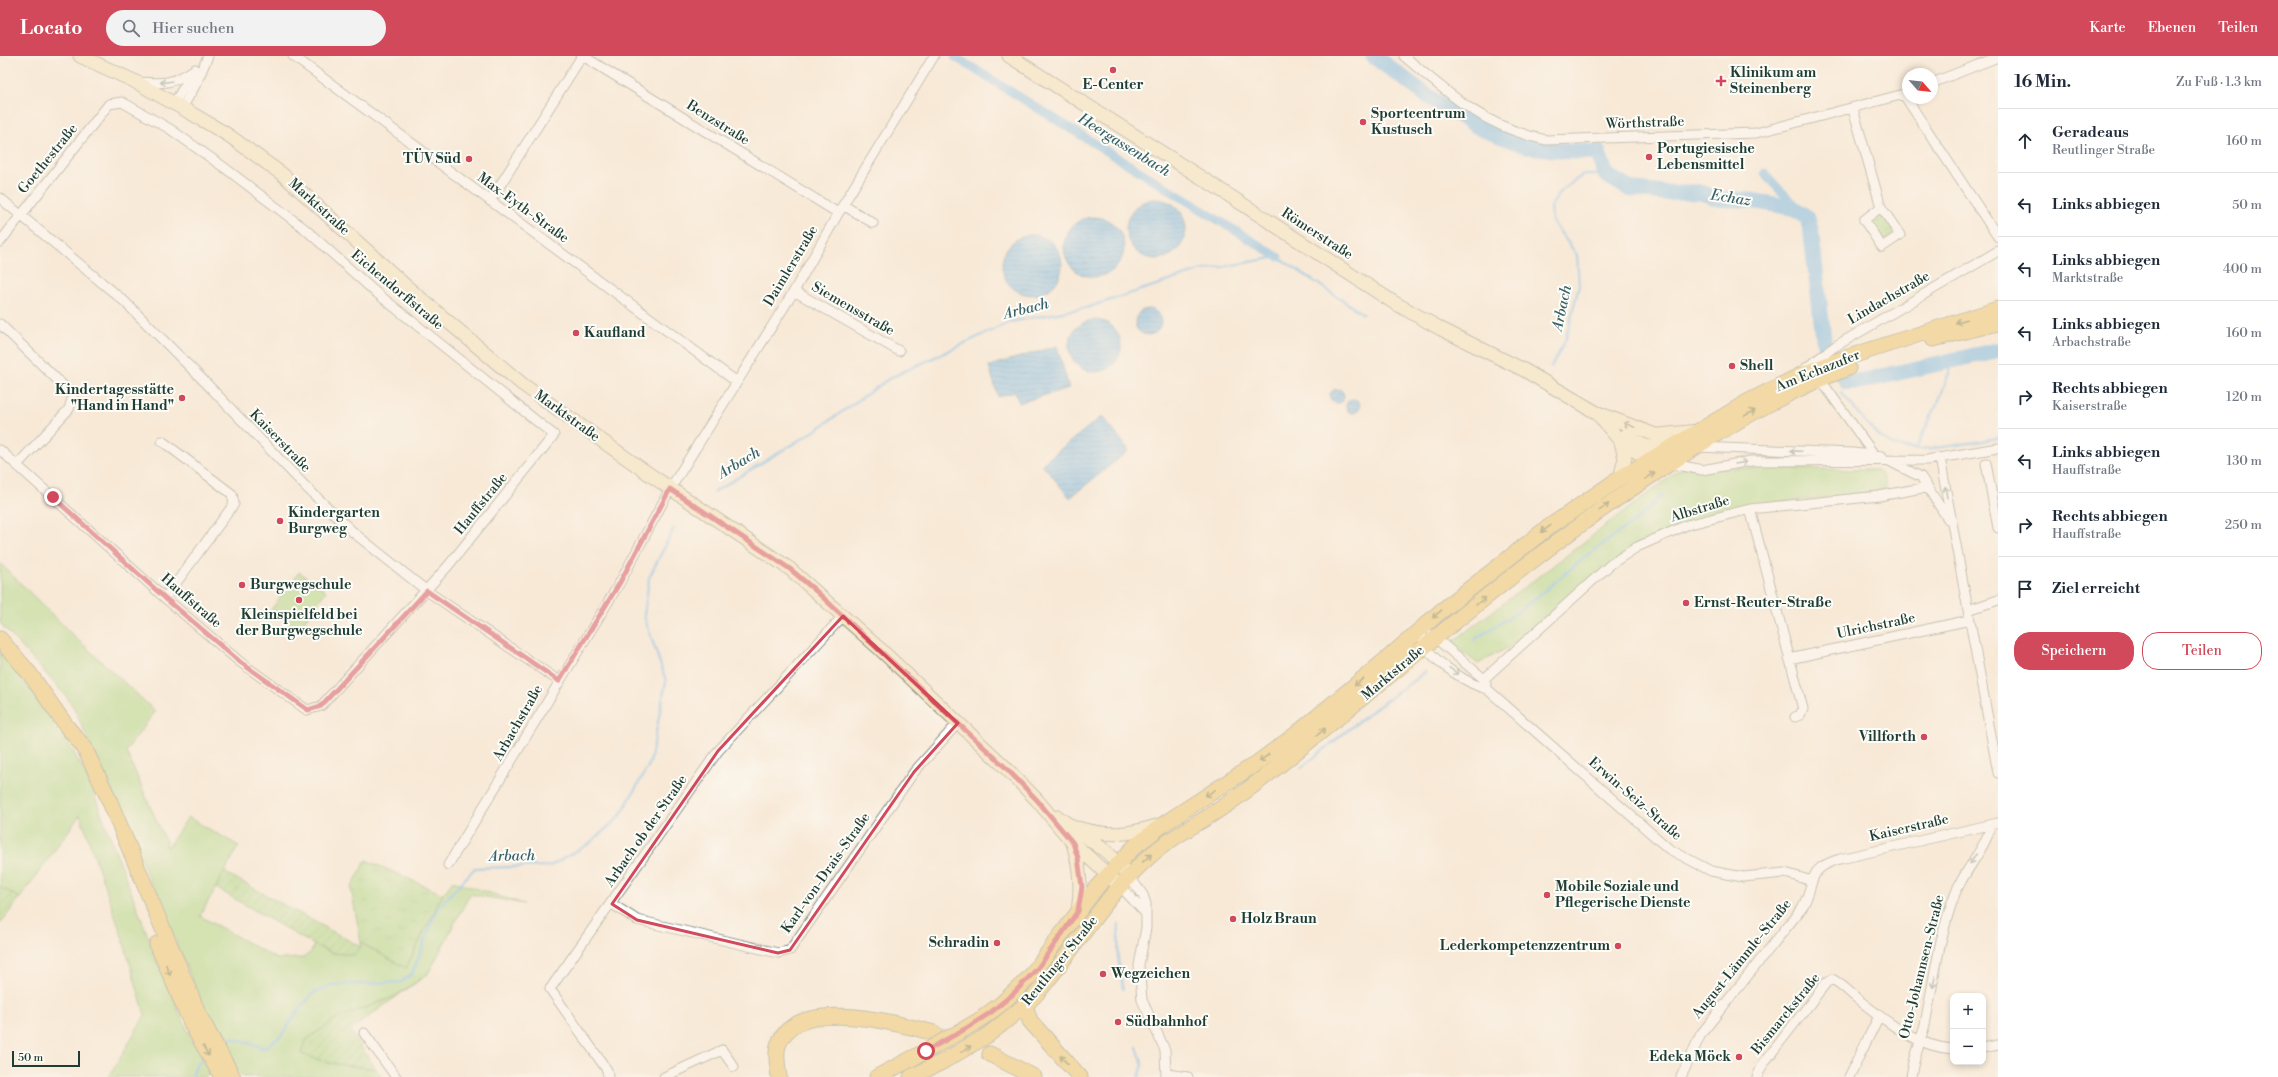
<!DOCTYPE html>
<html lang="de">
<meta charset="utf-8">
<style>
body{margin:0;font-family:"Libre Bodoni",serif;background:#f2f2f3;color:#1f2937}
.controls{position:absolute;right:12px;bottom:12px;display:grid;overflow:hidden;border-radius:8px;box-shadow:0 2px 6px #0003}
.controls button{width:36px;height:36px;display:grid;place-items:center;padding:0;border:0;border-bottom:1px solid #e0e1e3;background:#fff;color:#1f2937;font:20px sans-serif}
.compass{position:absolute;left:1902px;top:12px;width:36px;height:36px;border-radius:50%;background:#fff;box-shadow:0 2px 6px #0003;rotate:117deg}
.scale{position:absolute;left:12px;bottom:10px;width:68px;box-sizing:border-box;padding-left:4px;border:2px solid #1f3d34;border-top:0;font-size:11px;line-height:14px;white-space:nowrap;color:#1f3d34;-webkit-text-stroke:3px #fdfcf7;paint-order:stroke}
.stop{position:absolute;width:12px;height:12px;margin:-9px;border:3px solid #d1495b;border-radius:50%;background:#fff}
.stop.end{background:#d1495b;border-color:#fff;box-shadow:0 1px 4px #0008}
.list{margin:0;padding:0;list-style:none}
h2{display:flex;justify-content:space-between;align-items:center;height:52px;margin:0;padding:0 16px;font-size:17px}
h2 small{font-size:13px;font-weight:400;color:#747a83}
.list li{display:grid;grid-template-columns:26px 1fr auto;gap:12px;align-items:center;box-sizing:border-box;height:64px;padding:0 16px;border-top:1px solid #e0e1e3}
.list b{display:block;font-size:15px;white-space:nowrap}
.list p{margin:0;font-size:13px;white-space:nowrap;color:#747a83}
.list em{font-size:13px;font-style:normal;color:#747a83}
.actions{display:flex;gap:8px;padding:12px 16px}
.actions a{flex:1;padding:9px 0;border:1px solid #d1495b;border-radius:16px;text-align:center;font-size:14px;color:#d1495b}
.actions .main{background:#d1495b;color:#fff}
.icon{flex:none;width:22px;height:22px;fill:none;stroke:currentColor;stroke-width:2;stroke-linecap:round;stroke-linejoin:round}
.map{position:relative;flex:none;width:1998px;height:1021px;overflow:hidden}
header{display:flex;align-items:center;gap:24px;box-sizing:border-box;height:56px;padding:0 20px;background:#d1495b;color:#fff}
header strong{font-size:19px}
nav{display:flex;gap:22px;margin-inline-start:auto;font-size:14px}
.search{width:280px;height:36px;background:#f2f2f3;display:flex;align-items:center;gap:10px;box-sizing:border-box;padding:0 14px;border-radius:22px;color:#747a83;font-size:15px}
main{display:flex}
aside{flex:1;background:#fff}
.map>svg:first-child{display:block}
.grass{fill:#aad986;stroke:#648b5d}
.park{fill:url(#park-tufts);stroke:#648b5d}
.garden{fill:url(#garden-furrows);stroke:#648b5d}
.water{fill:url(#water-rules);stroke:#487a8e}
.lines{fill:none;stroke-linecap:round;stroke-linejoin:round}
.stream{stroke:#72b8e9;stroke-width:2.5}
.canal{stroke:#72b8e9;stroke-width:9}
.river{stroke:#72b8e9;stroke-width:16}
.primary-tunnel{stroke:#cdc7b6;stroke-width:15;stroke-dasharray:15 8;stroke-linecap:butt}
.street-casing{stroke:#8c9386;stroke-width:11}
.secondary-casing{stroke:#8c9386;stroke-width:15}
.primary-casing{stroke:#8c9386;stroke-width:17}
.street{stroke:#fff;stroke-width:9}
.secondary{stroke:#f7e8c3;stroke-width:13}
.primary{stroke:#ecc669;stroke-width:15}
.primary-bridge-casing{stroke:#8c9386;stroke-width:17;stroke-linecap:butt}
.primary-bridge{stroke:#ecc669;stroke-width:15}
.oneway{stroke:#8f9e9a}
.oneway2{stroke:#7b7b4c}
.oneway3{stroke:#8b927c}
.route{stroke:#d1495b;stroke-width:5}
.marked{fill:none;stroke:#d1495b;stroke-width:3;stroke-linejoin:round}
.poi-dot{fill:#d1495b;stroke:#fdfcf7;stroke-width:1.5}
.labels{text-anchor:middle;dominant-baseline:central;stroke-width:4;stroke-linejoin:round;paint-order:stroke}
.poi-label{font-size:14px;font-weight:bold;fill:#1f3d34;stroke:#fdfcf7;text-anchor:start}
.street-label{font-size:14px;fill:#1f3d34;stroke:#fdfcf7}
.water-label{font-size:15px;font-style:italic;fill:#38626a;stroke:#fdfcf7}
</style>
<header>
<strong>Locato</strong>
<div class="search"><svg class="icon" aria-label="search" viewBox="0 0 24 24"><circle cx="10" cy="10" r="6"/><path d="M15 15l6 6"/></svg>Hier suchen</div>
<nav><a>Karte</a><a>Ebenen</a><a>Teilen</a></nav>
</header>
<main>
<div class="map">
<svg width="1998" height="1021" viewBox="0 0 1998 1021">
<defs>
<pattern id="park-tufts" width="24" height="20" patternUnits="userSpaceOnUse"><rect width="24" height="20" fill="#aad986"/><path d="M3 7l-1-3M5 7V3M7 7l1-3M15 17l-1-3M17 17v-4M19 17l1-3" fill="none" stroke="#92bb74"/></pattern>
<pattern id="garden-furrows" width="10" height="10" patternUnits="userSpaceOnUse"><rect width="10" height="10" fill="#aad986"/><path d="M-1 1l2-2M0 10L10 0M9 11l2-2" fill="none" stroke="#92bb74"/></pattern>
<pattern id="water-rules" width="6" height="5" patternUnits="userSpaceOnUse"><rect width="6" height="5" fill="#72b8e9"/><path d="M0 2.5h6" fill="none" stroke="#5d97be"/></pattern>
</defs>
<rect width="100%" height="100%" fill="#fdfcf7"/>
<filter id="ink" filterUnits="userSpaceOnUse"><feTurbulence type="fractalNoise" baseFrequency=".025" numOctaves="2"/><feDisplacementMap in="SourceGraphic" scale="8" xChannelSelector="R" yChannelSelector="G"/><feConvolveMatrix kernelMatrix="1 2 1 2 8 2 1 2 1" color-interpolation-filters="sRGB"/></filter>
<filter id="wash" filterUnits="userSpaceOnUse"><feTurbulence type="fractalNoise" baseFrequency=".012" numOctaves="4" result="noise"/><feDisplacementMap in="SourceGraphic" scale="16" xChannelSelector="R" yChannelSelector="G"/><feGaussianBlur stdDeviation="0.9" result="paint"/><feColorMatrix in="noise" values="0 0 0 0 0 0 0 0 0 0 0 0 0 0 0 0 0 1.4 0 .05"/><feComposite in="paint" operator="in"/></filter>
<g filter="url(#wash)">
<rect width="100%" height="100%" fill="#f8e9d7"/>
<path class="grass" d="M1683 411 1877 414 1883 420 1886 431 1879 437 1749 449 1635 489 1538 575 1478 608 1451 587Z
M0 507 77 583 155 655 126 695 168 791 188 761 239 790 200 860 277 903 303 902 311 896 314 889 333 897 361 891V887L406 912 443 838 453 825 524 848 470 838 428 918 394 941 337 962 305 985 301 998 329 1007 376 1013 381 1021H243L238 1016 217 974 202 948 117 748 74 652 66 640 0 567Z
M299 516 326 535 299 573 271 554Z
M0 596 59 670 87 720 157 904 187 973 209 1016 206 1021H109L145 959 122 880 80 759 20 842 0 831Z"/>
<path class="park" d="M1880 155 1895 177 1883 186 1868 164Z
M366 804 443 838 406 912 361 887 351 832Z"/>
<path class="garden" d="M224 816 361 891 355 899 333 897 314 889 216 832Z
M0 831 20 842 0 868Z
M428 918 350 974 376 1013 329 1007 301 998 305 985 337 962 394 941Z"/>
<path class="water" d="M1126 173a30 30 0 1 1 60 0a30 30 0 1 1-60 0Z
M1064 191a30 30 0 1 1 60 0a30 30 0 1 1-60 0Z
M1002 209a30 30 0 1 1 60 0a30 30 0 1 1-60 0Z
M1135 266a13 13 0 1 1 26 0a13 13 0 1 1-26 0Z
M1069 290a26 26 0 1 1 52 0a26 26 0 1 1-52 0Z
M1057 290 1069 332 1019 347 1015 336 998 341 989 310Z
M1330 340a7 7 0 1 1 14 0a7 7 0 1 1-14 0Z
M1346 350a7 7 0 1 1 14 0a7 7 0 1 1-14 0Z
M1102 360 1129 394 1070 442 1042 408Z"/>
<g class="lines">
<path class="stream" d="M1551 311 1566 283 1579 229 1577 199 1552 165 1551 150 1563 133 1583 119H1606
M1841 336C1854 351 1873 380 1892 389 1914 399 1974 386 1998 382
M1916 392 1940 342 1954 303
M714 436 816 374 890 322 1010 266 1089 251 1199 215 1278 201 1363 258
M1474 584 1521 554 1590 497 1638 463 1663 438
M1301 712 1359 665 1425 616
M1119 868 1118 902 1123 933
M221 989 231 982 265 992 281 980 297 956 313 937 332 929 401 926 412 918 437 853 475 812 550 810 589 788 620 760 650 707 666 625 644 560 649 522 674 472
M1137 991 1143 1009 1139 1021
M192 1021 196 1009 205 1002"/>
<path class="canal" d="M955 1 1278 201
M1765 117C1777 134 1793 145 1807 161"/>
<path class="river" d="M1373 0 1436 46 1482 73 1527 90 1564 95 1598 96 1606 119 1630 133 1669 137 1699 136 1720 143 1748 144 1794 152 1807 161 1811 175 1824 287 1847 326 1862 325 1998 294"/>
</g>
</g>
<g filter="url(#ink)">
<g class="lines">
<path class="primary-tunnel" d="M940 979 990 998"/>
<g class="street-casing">
<path id="street" d="M293 0 737 326
M583 0 838 157
M1404 0C1451 40 1485 71 1546 84L1756 77 1908 37
M138 26C164 28 173 28 195 13
M1932 27 1998 1
M1904 39 1998 181
M174 47 192 18
M182 52 196 28 208 0
M1853 53 1881 151 1900 179 1882 191 1864 164 1881 151
M0 142 124 245 205 326 306 431 354 477 427 535 559 625
M490 145 582 0
M843 149 873 167
M0 186 109 48 122 46 170 73 225 112 305 173 373 234 554 379 448 510 321 650 307 654 240 606 165 542 0 394
M794 235 899 295
M0 268 73 339 69 353 17 409
M1802 315 1834 291 1998 195
M1820 323 1875 400
M162 385 232 438 234 448 165 542
M1697 391 1853 397 1882 400
M1940 402 1998 717
M1891 406 1921 421 1948 463
M1669 407 1702 414 1751 405 1927 404 1998 392
M1986 407 1998 472
M1750 453 1803 653 1800 659 1795 661
M1968 554 1998 544
M1421 572C1422 578 1422 586 1426 591 1435 606 1469 629 1487 633L1669 793 1711 815 1743 821 1785 817 1812 825
M1432 579 1484 623 1486 628
M1789 603 1970 564
M1484 623 1611 508 1637 491 1687 469 1750 453 1879 440 1928 431
M448 809 619 528 670 433 794 235 843 149 934 0
M1129 820 1143 839 1146 848V872L1139 909 1142 944 1165 994 1166 1021
M1120 830 1146 858
M612 848 637 864 778 897 790 894 914 716 958 667
M364 977 396 1021
M1983 992 1998 989
M1167 1018 1188 1021
M608 1021 607 1014 550 933 718 695 843 560
M664 1021 722 994 734 1011
M1681 1021 1701 978 1802 852C1817 825 1805 813 1840 803L1998 767
M1757 1021 1763 1008 1826 927 1832 923C1842 928 1850 937 1859 944 1886 965 1917 991 1953 993
M1849 1021 1879 960
M1911 1021C1913 1003 1921 986 1925 968 1934 925 1939 880 1955 838 1962 818 1990 786 1990 769"/>
</g>
<g class="secondary-casing">
<path id="secondary" d="M80 0 134 25 189 56 228 79 282 118 407 231 522 328 646 416 790 513 881 594 1005 711 1037 744 1073 787 1120 830
M1009 0 1213 129 1393 246 1441 273 1524 314 1597 357 1621 386 1650 404
M1598 357 1679 388
M1659 379 1699 375
M1625 380 1645 390 1672 395
M1620 422 1625 402 1621 386
M1058 761 1107 796 1129 820
M1077 772C1110 781 1128 779 1160 769
M1073 787C1080 810 1082 831 1078 855"/>
</g>
<g class="primary-casing">
<path id="primary" d="M1933 283 1998 267
M0 583 30 618 67 671 84 691 107 739 199 959 233 1021
M157 888 192 969 222 1021
M1025 949 1030 965 1080 1021
M978 965 1001 948 1029 922 1096 832 1134 791 1165 767 1257 707 1295 679 1389 601 1440 556 1546 473 1620 422 1749 345 1799 320 1839 304 1998 253
M988 979C1005 965 1024 952 1038 936 1076 891 1105 839 1150 800 1170 782 1192 771 1214 757 1245 737 1274 714 1302 691 1422 594 1539 491 1669 408 1726 371 1783 336 1848 312
M990 998 1034 1021
M779 1021C778 1011 775 1000 778 990 794 939 897 967 934 977
M877 1021 926 995
M911 1021 942 1006"/>
</g>
<use href="#street" class="street"/>
<use href="#secondary" class="secondary"/>
<use href="#primary" class="primary"/>
<g class="primary-bridge-casing">
<path id="primary-bridge" d="M926 995 978 965
M942 1006 988 979"/>
</g>
<use href="#primary-bridge" class="primary-bridge"/>
</g>
<defs><path id="oneway-shaft" d="M-6 0H5M1.5-3L5.5 0L1.5 3" fill="none" stroke-width="1.6" stroke-linecap="round" stroke-linejoin="round"/></defs>
<g class="oneway">
<use href="#oneway-shaft" transform="translate(166 26) rotate(173)"/>
<use href="#oneway-shaft" transform="translate(1796 395) rotate(-178)"/>
<use href="#oneway-shaft" transform="translate(1741 407) rotate(-10)"/>
<use href="#oneway-shaft" transform="translate(1946 436) rotate(-100)"/>
<use href="#oneway-shaft" transform="translate(1454 615) rotate(35)"/>
<use href="#oneway-shaft" transform="translate(1973 803) rotate(123)"/>
<use href="#oneway-shaft" transform="translate(1934 926) rotate(102)"/>
</g>
<g class="oneway2">
<use href="#oneway-shaft" transform="translate(1961 265) rotate(162)"/>
<use href="#oneway-shaft" transform="translate(1750 357) rotate(-28)"/>
<use href="#oneway-shaft" transform="translate(1650 420) rotate(-32)"/>
<use href="#oneway-shaft" transform="translate(1604 451) rotate(-36)"/>
<use href="#oneway-shaft" transform="translate(1546 473) rotate(144)"/>
<use href="#oneway-shaft" transform="translate(1481 545) rotate(-38)"/>
<use href="#oneway-shaft" transform="translate(1437 558) rotate(139)"/>
<use href="#oneway-shaft" transform="translate(1359 626) rotate(140)"/>
<use href="#oneway-shaft" transform="translate(1321 676) rotate(-39)"/>
<use href="#oneway-shaft" transform="translate(1264 702) rotate(143)"/>
<use href="#oneway-shaft" transform="translate(1210 737) rotate(148)"/>
<use href="#oneway-shaft" transform="translate(1147 802) rotate(-43)"/>
<use href="#oneway-shaft" transform="translate(168 914) rotate(68)"/>
<use href="#oneway-shaft" transform="translate(966 993) rotate(-31)"/>
<use href="#oneway-shaft" transform="translate(206 995) rotate(61)"/>
<use href="#oneway-shaft" transform="translate(1064 1004) rotate(-133)"/>
</g>
<use class="oneway3" href="#oneway-shaft" transform="translate(1629 369) rotate(-159)"/>
</g>
<g class="lines" filter="url(#ink)">
<path class="route" d="M53 441 165 542 240 606 308 654 321 650 427 535 559 625 619 528 670 433 790 513 816 535 1005 711 1037 744 1073 787 1078 802 1082 831 1078 855 1038 912 1013 938 990 957 965 973 926 995"/>
</g>
<path d="M0 0H1998V1021H0ZM843 560 958 667 914 716 790 894 778 897 637 864 612 848 718 695Z" fill="#f8e9d7" fill-opacity=".55" fill-rule="evenodd"/>
<path class="marked" d="M843 560 958 667 914 716 790 894 778 897 637 864 612 848 718 695Z"/>
<g class="poi-dot">
<circle cx="1113" cy="14" r="4"/>
<path d="M1719 19h4v4h4v4h-4v4h-4v-4h-4v-4h4z"/>
<circle cx="1363" cy="66" r="4"/>
<circle cx="1649" cy="101" r="4"/>
<circle cx="469" cy="103" r="4"/>
<circle cx="576" cy="277" r="4"/>
<circle cx="1732" cy="310" r="4"/>
<circle cx="182" cy="342" r="4"/>
<circle cx="280" cy="465" r="4"/>
<circle cx="242" cy="529" r="4"/>
<circle cx="299" cy="544" r="4"/>
<circle cx="1686" cy="547" r="4"/>
<circle cx="1924" cy="681" r="4"/>
<circle cx="1547" cy="839" r="4"/>
<circle cx="1233" cy="863" r="4"/>
<circle cx="997" cy="887" r="4"/>
<circle cx="1618" cy="890" r="4"/>
<circle cx="1103" cy="918" r="4"/>
<circle cx="1118" cy="966" r="4"/>
<circle cx="1739" cy="1001" r="4"/>
</g>
<g class="labels">
<g class="poi-label">
<text x="1730" y="17">Klinikum am<tspan x="1730" dy="16">Steinenberg</tspan></text>
<text x="1113" y="29" text-anchor="middle">E-Center</text>
<text x="1371" y="58">Sportcentrum<tspan x="1371" dy="16">Kustusch</tspan></text>
<text x="1657" y="93">Portugiesische<tspan x="1657" dy="16">Lebensmittel</tspan></text>
<text x="461" y="103" text-anchor="end">TÜV Süd</text>
<text x="584" y="277">Kaufland</text>
<text x="1740" y="310">Shell</text>
<text x="174" y="334" text-anchor="end">Kindertagesstätte<tspan x="174" dy="16">"Hand in Hand"</tspan></text>
<text x="288" y="457">Kindergarten<tspan x="288" dy="16">Burgweg</tspan></text>
<text x="250" y="529">Burgwegschule</text>
<text x="1694" y="547">Ernst-Reuter-Straße</text>
<text x="299" y="559" text-anchor="middle">Kleinspielfeld bei<tspan x="299" dy="16">der Burgwegschule</tspan></text>
<text x="1916" y="681" text-anchor="end">Villforth</text>
<text x="1555" y="831">Mobile Soziale und<tspan x="1555" dy="16">Pflegerische Dienste</tspan></text>
<text x="1241" y="863">Holz Braun</text>
<text x="989" y="887" text-anchor="end">Schradin</text>
<text x="1610" y="890" text-anchor="end">Lederkompetenzzentrum</text>
<text x="1111" y="918">Wegzeichen</text>
<text x="1126" y="966">Südbahnhof</text>
<text x="1731" y="1001" text-anchor="end">Edeka Möck</text>
</g>
<g class="street-label">
<text transform="translate(718 67) rotate(32)">Benzstraße</text>
<text transform="translate(1645 67) rotate(-2)">Wörthstraße</text>
<text transform="translate(48 103) rotate(-51)">Goethestraße</text>
<text transform="translate(319 151) rotate(42)">Marktstraße</text>
<text transform="translate(523 152) rotate(36)">Max-Eyth-Straße</text>
<text transform="translate(1317 178) rotate(33)">Römerstraße</text>
<text transform="translate(791 210) rotate(-59)">Daimlerstraße</text>
<text transform="translate(397 234) rotate(40)">Eichendorffstraße</text>
<text transform="translate(1889 242) rotate(-30)">Lindachstraße</text>
<text transform="translate(853 253) rotate(30)">Siemensstraße</text>
<text transform="translate(1818 315) rotate(-22)">Am Echazufer</text>
<text transform="translate(567 360) rotate(36)">Marktstraße</text>
<text transform="translate(280 385) rotate(46)">Kaiserstraße</text>
<text transform="translate(481 448) rotate(-51)">Hauffstraße</text>
<text transform="translate(1700 453) rotate(-17)">Albstraße</text>
<text transform="translate(191 545) rotate(41)">Hauffstraße</text>
<text transform="translate(1876 570) rotate(-12)">Ulrichstraße</text>
<text transform="translate(1393 617) rotate(-40)">Marktstraße</text>
<text transform="translate(518 667) rotate(-60)">Arbachstraße</text>
<text transform="translate(1635 743) rotate(41)">Erwin-Seiz-Straße</text>
<text transform="translate(1909 772) rotate(-13)">Kaiserstraße</text>
<text transform="translate(646 775) rotate(-55)">Arbach ob der Straße</text>
<text transform="translate(826 817) rotate(-55)">Karl-von-Drais-Straße</text>
<text transform="translate(1742 903) rotate(-51)">August-Lämmle-Straße</text>
<text transform="translate(1060 905) rotate(-51)">Reutlinger Straße</text>
<text transform="translate(1922 911) rotate(-76)">Otto-Johannsen-Straße</text>
<text transform="translate(1786 958) rotate(-51)">Bismarckstraße</text>
</g>
<g class="water-label">
<text transform="translate(1124 89) rotate(32)">Heergassenbach</text>
<text transform="translate(1731 142) rotate(9)">Echaz</text>
<text transform="translate(1562 252) rotate(-78)">Arbach</text>
<text transform="translate(1026 253) rotate(-14)">Arbach</text>
<text transform="translate(739 407) rotate(-31)">Arbach</text>
<text transform="translate(512 800) rotate(-1)">Arbach</text>
</g>
</g>
</svg>
<div class="controls">
<button>+</button>
<button>−</button>
</div>
<svg class="compass" viewBox="-18 -18 36 36"><path d="M0-13l5 13h-10z" fill="#e53935"/><path d="M0 13l5-13h-10z" fill="#747a83"/></svg>
<div class="scale">50 m</div>
<div class="stop" style="left:926px;top:995px"></div>
<div class="stop end" style="left:53px;top:441px"></div>
</div>
<aside>
<h2>16 Min.<small>Zu Fuß · 1.3 km</small></h2>
<ul class="list">
<li><svg class="icon" aria-label="ahead" viewBox="0 0 24 24"><path d="M12 20V5M6 11l6-6 6 6"/></svg><div><b>Geradeaus</b><p>Reutlinger Straße</p></div><em>160 m</em></li>
<li><svg class="icon" aria-label="left" viewBox="0 0 24 24"><path d="M17 20v-9H6M10 6l-5 5 5 5"/></svg><div><b>Links abbiegen</b></div><em>50 m</em></li>
<li><svg class="icon" aria-label="left" viewBox="0 0 24 24"><path d="M17 20v-9H6M10 6l-5 5 5 5"/></svg><div><b>Links abbiegen</b><p>Marktstraße</p></div><em>400 m</em></li>
<li><svg class="icon" aria-label="left" viewBox="0 0 24 24"><path d="M17 20v-9H6M10 6l-5 5 5 5"/></svg><div><b>Links abbiegen</b><p>Arbachstraße</p></div><em>160 m</em></li>
<li><svg class="icon" aria-label="right" viewBox="0 0 24 24"><path d="M7 20v-9h11M14 6l5 5-5 5"/></svg><div><b>Rechts abbiegen</b><p>Kaiserstraße</p></div><em>120 m</em></li>
<li><svg class="icon" aria-label="left" viewBox="0 0 24 24"><path d="M17 20v-9H6M10 6l-5 5 5 5"/></svg><div><b>Links abbiegen</b><p>Hauffstraße</p></div><em>130 m</em></li>
<li><svg class="icon" aria-label="right" viewBox="0 0 24 24"><path d="M7 20v-9h11M14 6l5 5-5 5"/></svg><div><b>Rechts abbiegen</b><p>Hauffstraße</p></div><em>250 m</em></li>
<li><svg class="icon" aria-label="arrive" viewBox="0 0 24 24"><path d="M6 21V4h12l-3 4 3 4H6"/></svg><div><b>Ziel erreicht</b></div></li>
</ul>
<div class="actions"><a class="main">Speichern</a><a>Teilen</a></div>
</aside>
</main>
